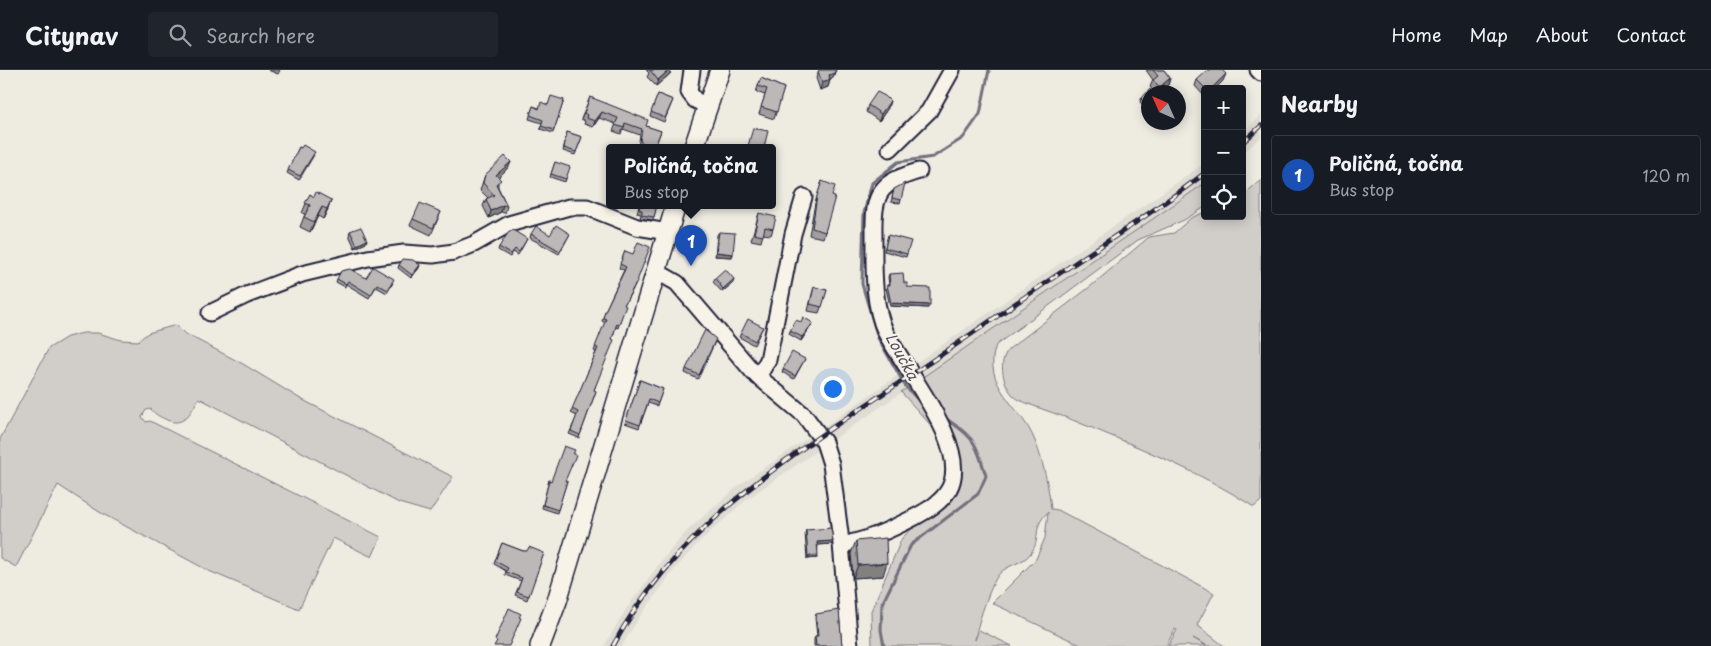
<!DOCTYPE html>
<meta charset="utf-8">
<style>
body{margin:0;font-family:"Playpen Sans",sans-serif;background:#20242c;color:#f1f3f6}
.controls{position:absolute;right:15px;top:15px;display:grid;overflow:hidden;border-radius:5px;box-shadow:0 2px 12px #0003}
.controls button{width:45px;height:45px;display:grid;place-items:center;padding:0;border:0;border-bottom:1px solid #363941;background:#171b24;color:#f1f3f6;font:25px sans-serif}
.compass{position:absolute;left:1141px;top:15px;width:45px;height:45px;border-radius:50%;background:#171b24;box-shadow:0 2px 12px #0003;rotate:315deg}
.you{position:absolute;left:832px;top:318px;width:18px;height:18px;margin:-12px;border:4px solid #fff;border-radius:50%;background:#1a73e8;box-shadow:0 0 0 8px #1a73e833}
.badge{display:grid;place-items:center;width:32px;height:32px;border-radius:50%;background:#0f766e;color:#fff;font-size:16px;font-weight:700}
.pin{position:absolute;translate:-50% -41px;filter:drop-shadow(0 1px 2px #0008)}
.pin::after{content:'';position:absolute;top:26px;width:18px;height:15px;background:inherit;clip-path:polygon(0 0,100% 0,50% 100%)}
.popup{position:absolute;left:606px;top:74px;width:170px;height:65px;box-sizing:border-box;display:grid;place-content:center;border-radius:5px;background:#171b24;filter:drop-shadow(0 1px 4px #0005);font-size:16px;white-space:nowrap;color:#9ea1a6}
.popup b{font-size:19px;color:#f1f3f6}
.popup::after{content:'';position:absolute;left:50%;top:100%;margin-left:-10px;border:10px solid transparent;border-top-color:#171b24}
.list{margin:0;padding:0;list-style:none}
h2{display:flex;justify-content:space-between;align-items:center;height:65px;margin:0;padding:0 20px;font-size:21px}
h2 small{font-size:16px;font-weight:400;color:#9ea1a6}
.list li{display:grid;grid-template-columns:32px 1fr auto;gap:15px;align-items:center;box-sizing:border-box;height:80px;margin:0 10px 10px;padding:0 10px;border:1px solid #363941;border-radius:5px}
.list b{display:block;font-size:19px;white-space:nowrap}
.list p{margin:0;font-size:16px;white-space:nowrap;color:#9ea1a6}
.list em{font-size:16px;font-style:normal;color:#9ea1a6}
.icon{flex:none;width:28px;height:28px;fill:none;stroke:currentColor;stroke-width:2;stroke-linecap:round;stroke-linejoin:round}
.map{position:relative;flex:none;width:1261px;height:576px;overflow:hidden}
header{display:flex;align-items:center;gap:30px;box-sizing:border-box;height:70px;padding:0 25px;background:#171b24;border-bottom:1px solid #363941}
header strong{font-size:24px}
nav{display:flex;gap:28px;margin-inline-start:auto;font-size:18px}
.search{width:350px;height:45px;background:#20242c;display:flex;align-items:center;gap:12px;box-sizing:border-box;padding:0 18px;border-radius:5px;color:#9ea1a6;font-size:19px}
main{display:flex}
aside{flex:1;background:#171b24}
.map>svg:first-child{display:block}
.built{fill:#dfdcd4}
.green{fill:#d1cdc9;stroke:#7a7882}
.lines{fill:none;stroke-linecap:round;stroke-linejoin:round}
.stream{stroke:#716f7b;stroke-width:3}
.minor-casing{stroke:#22223b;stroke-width:19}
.major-casing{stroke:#22223b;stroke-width:22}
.minor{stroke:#f7f3e8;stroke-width:15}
.major{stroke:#f7f3e8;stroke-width:19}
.rail-casing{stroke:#22223b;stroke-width:5}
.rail{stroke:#f7f3e8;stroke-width:3;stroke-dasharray:9;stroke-linecap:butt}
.wall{fill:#a19e9d;stroke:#22223b}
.shaded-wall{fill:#838180;stroke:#22223b}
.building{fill:#bbb8b7;stroke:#22223b}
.labels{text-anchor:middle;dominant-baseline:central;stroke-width:4.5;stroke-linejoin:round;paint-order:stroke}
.water-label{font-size:15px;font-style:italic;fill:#504f60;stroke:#f7f3e8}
</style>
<header>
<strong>Citynav</strong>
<div class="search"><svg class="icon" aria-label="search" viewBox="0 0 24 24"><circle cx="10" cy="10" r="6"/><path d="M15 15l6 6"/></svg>Search here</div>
<nav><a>Home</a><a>Map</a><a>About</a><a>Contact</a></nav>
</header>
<main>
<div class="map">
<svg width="1261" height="576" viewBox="0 0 1261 576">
<rect width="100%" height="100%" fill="#eeebe1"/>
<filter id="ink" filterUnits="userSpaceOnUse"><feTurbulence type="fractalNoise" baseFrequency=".02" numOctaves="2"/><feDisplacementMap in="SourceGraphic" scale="10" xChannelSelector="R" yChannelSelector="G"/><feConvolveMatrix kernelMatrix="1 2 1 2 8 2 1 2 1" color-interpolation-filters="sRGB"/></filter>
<g filter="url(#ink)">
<path class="built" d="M1261 45V67L1242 84V63Z
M1205 93V113L1201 116 747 429 699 472 674 500 638 549 622 576H604L625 541 662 490 687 461 738 416Z"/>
<path class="green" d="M1261 110V431L1254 437C1199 401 1136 376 1075 351 1064 346 1021 333 1015 327 1003 317 997 291 1009 279L1091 216 1149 167 1174 163 1191 148 1205 142V146H1242V126Z
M1205 113V137L1202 139 1184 150 1138 170 996 275C981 317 1022 336 1035 371 1043 391 1049 418 1051 439L1058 440 1214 523 1197 555 1224 576H1208L1193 568 1206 576H1168L1177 560 1175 559 1166 576H1083L992 533 1036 489 1045 468 1048 442C1031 458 1042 468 1031 483 1023 494 1008 494 999 504 991 513 976 558 975 570L979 560 1012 576H872L871 541 902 468 949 424 951 378 901 322Z
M176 255 184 263 243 294 299 328 453 407 430 442 399 433 199 328C191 341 185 358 167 350 161 347 155 345 151 339L146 340 142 347 146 352 150 351 381 467 372 487 333 468 299 539 209 501 101 443 58 415 16 497 0 488V369L49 278 67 267 83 263H98L121 270 138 271 148 263Z"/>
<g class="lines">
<path class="stream" d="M922 334 906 317 878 268 862 214 864 143 872 113 898 92 933 87 963 68 980 44 989 0
M884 576 881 560 882 534 911 475 978 424 986 406C976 372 974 367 945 348"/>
<g class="minor-casing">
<path id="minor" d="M692 0 689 22 695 30 707 36
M1258 0 1261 3
M890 79 929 41 952 0
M656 201 677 213 754 303 804 345 824 372 831 394 840 463 850 576
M210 243 247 225 302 204 368 188 404 183 433 185 454 182 474 174 509 154 569 137H587L637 157 668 162
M758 307 768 290 793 164 804 127
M841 475C868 470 890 460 915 447 928 440 942 432 949 419 972 378 904 299 886 263 872 234 874 194 874 162 873 122 881 112 919 101"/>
</g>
<g class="major-casing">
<path id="major" d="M694 77 720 0
M540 576 557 531 676 135"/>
</g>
<use href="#minor" class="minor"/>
<use href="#major" class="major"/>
<g class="rail-casing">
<path id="rail" d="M1242 73 1261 56
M613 576C681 449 804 377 920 299 971 265 1021 229 1072 195 1117 165 1162 136 1205 103"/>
</g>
<use href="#rail" class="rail"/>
</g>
<path class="wall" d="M268 0H280L278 4Z
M646 0H671L670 4 656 16 647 7 649 3Z
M819 0 835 3 832 9 830 10 828 17 820 20 816 8Z
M1146 0H1164L1170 8 1168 15 1159 22H1155L1150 17 1153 10Z
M761 8 784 18 774 49 759 44 765 25 756 22Z
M1197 10 1223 11 1215 19H1205V27L1195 16Z
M1148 22V41L1140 32 1141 29Z
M658 24 673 30 664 52 650 46Z
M590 27 646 56 661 61 655 77H638L640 65 623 59 621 64 613 61 616 54 599 48 593 57 584 54 585 51 581 49Z
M564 30 553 63 540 59 542 53 529 49 533 36 539 38 548 35Z
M868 35 888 38 879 51 866 42Z
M567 62 582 67 575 85 563 81Z
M299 77 314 85 299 110 287 103Z
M511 92 508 98 498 108V117L507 136 505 143 501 142 489 148 483 136 486 129 488 128 480 120 485 105Z
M555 92 566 109 565 112 550 107Z
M822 111 832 126 825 162 823 168 809 165 815 133Z
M894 119 901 130 900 133 891 132Z
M310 124 328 139 323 149 318 146 310 162 300 157 305 144 302 143Z
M639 135H657L653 150 640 148 641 144 637 143Z
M441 142 431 165 410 155 413 149Z
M759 143 773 159 771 165 763 164 761 172 751 170Z
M350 161 366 173 355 178 349 165Z
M719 162 733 184 732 187 715 186 717 165Z
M531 164 550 165 570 164 559 184 530 168Z
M888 165 907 184 906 187 884 181Z
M527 169 518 185 513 182 510 187 498 180 499 177Z
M625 181 636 214 624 235 620 252 618 258 616 257 594 320 596 321 579 368 569 364 577 346 571 343 596 282 594 281 605 253 602 251 605 241 624 200 619 198Z
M399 195 419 198 411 208 398 198Z
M889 204 904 213 928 238 890 236 886 219 887 215H889L888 207Z
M366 208 393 213 387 223 376 217 369 228 346 214 345 217 336 212 337 209Z
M715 208 733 213 722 222 713 212Z
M814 217 827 220 819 243 808 241 812 224Z
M811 256 801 271 789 264 790 261Z
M763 257 754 275 739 267 741 263Z
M715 272 698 309 685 303 686 299Z
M805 289 794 309 782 302 783 299Z
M640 310 663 319 657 336 648 333 639 358 625 353Z
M549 410 551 411H567L557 443 542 438Z
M806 460 832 474 818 475 817 488 807 489 805 463Z
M856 471 883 506 853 508 851 483Z
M502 473 523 481 544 483 527 530 515 525 521 511 505 505 506 501 494 494Z
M816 544 842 576H814V569L815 566H817L815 548Z"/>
<path class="shaded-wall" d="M669 0H671L670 4 656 16 658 10Z
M836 0 832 9 826 11 829 5Z
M1226 4 1223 11 1215 19H1211Z
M1170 8 1168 15 1159 22H1157L1159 18Z
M830 10 828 17 820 20 822 13Z
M890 31 888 38 879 51 881 44Z
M602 42 599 48 593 57 595 51Z
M511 92 508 98 494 112 496 105Z
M331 130 328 139 323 149 327 139Z
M503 135 501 142 489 148 491 141Z
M322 137 318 146 310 162 314 152Z
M367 170 366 173 355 178 357 175Z
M716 182 733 184 732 187 715 186Z
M420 195 419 198 411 208 412 205Z
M734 209 733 213 722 222 723 219Z
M891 233 930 235 928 238 890 236Z
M813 253 801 271 802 267Z
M833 471 832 474 816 475 817 472Z
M818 485 817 488 807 489 808 486Z
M887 493 883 506 853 508 858 495Z"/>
<path class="building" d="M650 0H669L658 10Z
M819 0H836L834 3 829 5 830 10 822 13 818 1Z
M1153 0H1164L1170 8 1159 18 1153 10 1158 6Z
M1208 0H1222L1226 4 1211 19H1206L1197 10Z
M761 8 784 18 777 42 761 37 767 19 758 16Z
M1150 19 1153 22H1148V36L1141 29Z
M877 22 885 26 890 31 881 44 868 35Z
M658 24 673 30 665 48 651 42Z
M551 26 564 30 554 60 541 56 543 50 530 45 533 36 539 39 541 32 548 35Z
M590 27 648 50 646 56 661 61 655 76H647L640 71 642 59 625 53 624 58 615 55 618 48 602 42 595 51 586 48 587 45 584 43Z
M753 58 768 61 764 77H754L748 76Z
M567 62 582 67 576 82 564 78Z
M303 75 315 82 300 106 288 100 299 77 301 78Z
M505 86 511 92 496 105 501 110 496 114 507 136 503 135 491 141 486 129 494 125 483 113 485 105Z
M555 92 570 97 566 109 551 104Z
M822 111 835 116 832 126 835 127 825 162 812 158 817 126Z
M905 113 901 130 892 128 894 119Z
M316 122 331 130 327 139 322 137 314 152 304 147 310 135 305 133 310 124 314 127Z
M420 133 441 142 433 158 413 149Z
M640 135H657L654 147 642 145V140H639Z
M759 143 776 147 773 159 765 157 763 166 754 164Z
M556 155 570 164 560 181 531 164 536 156 550 165Z
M361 157 367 170 357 175 350 161Z
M513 160 527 169 519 182 515 179 511 184 499 177 508 163Z
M719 162 735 163 733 184 716 182Z
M888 165 911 171 907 184 885 178Z
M638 172 650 177 637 211 624 235 626 236 621 249 619 254 617 253 612 269 614 270 594 320 596 321 580 365 571 361 578 342 572 339 598 278 595 277 606 249 603 248 605 241 626 197 620 194 625 181 633 184Z
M403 189 413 190 420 195 412 205 399 195Z
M373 197 394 209 388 220 377 214 371 225 348 211 346 214 337 209 341 201 350 199 366 208Z
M725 199 734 209 723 219 715 208Z
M903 203 904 213H907V217L930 218V235L891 233 887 215H890L889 204Z
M814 217 827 220 822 237 810 234Z
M803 247 813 253 802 267 790 261 796 250 801 252Z
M748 249 763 257 755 271 741 263Z
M705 260 716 269 699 305 686 299Z
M792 282 805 289 795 306 783 299Z
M640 310 663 319 658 333 649 329 640 355 626 350Z
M564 376 575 380 573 384 576 385 565 411H567L558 440 543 435 549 410 551 411Z
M831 458 833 471 817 472 818 485 808 486 806 460Z
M886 468 887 493 858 495 856 471Z
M502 473 523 481H527L529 477 544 483 529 526 517 522 522 508 506 502 508 498 495 491Z
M509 538 521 544 519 547 521 548 509 576H494L497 571 495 570Z
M839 540 842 576H816L815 566H818L816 544Z"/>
</g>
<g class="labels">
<g class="water-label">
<text transform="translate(903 286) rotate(61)">Loučka</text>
</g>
</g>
</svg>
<div class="controls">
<button>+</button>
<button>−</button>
<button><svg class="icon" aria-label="locate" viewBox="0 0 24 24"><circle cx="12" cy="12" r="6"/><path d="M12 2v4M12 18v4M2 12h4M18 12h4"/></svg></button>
</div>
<svg class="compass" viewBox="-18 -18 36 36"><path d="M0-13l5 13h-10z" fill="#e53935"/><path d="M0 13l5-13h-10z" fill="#9ea1a6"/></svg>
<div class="you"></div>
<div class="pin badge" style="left:691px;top:196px;background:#1a4fb4">1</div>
<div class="popup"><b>Poličná, točna</b>Bus stop</div>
</div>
<aside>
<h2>Nearby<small></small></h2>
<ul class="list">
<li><span class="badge" style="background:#1a4fb4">1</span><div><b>Poličná, točna</b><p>Bus stop</p></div><em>120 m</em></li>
</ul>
</aside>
</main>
